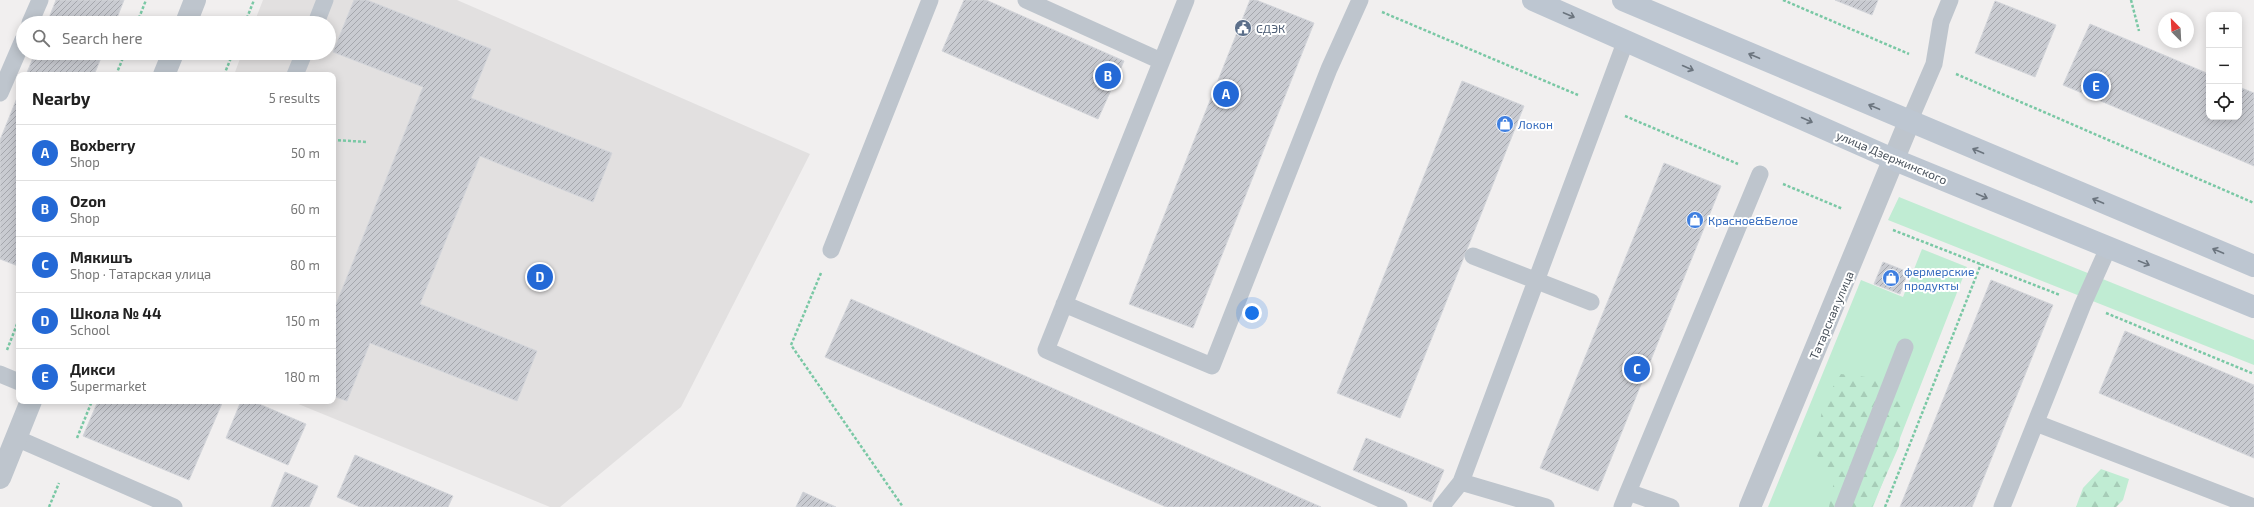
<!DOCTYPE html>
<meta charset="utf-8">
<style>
body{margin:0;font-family:"Exo 2",sans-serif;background:#f6f6f6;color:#222}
.controls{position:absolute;right:12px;top:12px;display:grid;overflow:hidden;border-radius:8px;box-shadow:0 2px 10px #0003}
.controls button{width:36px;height:36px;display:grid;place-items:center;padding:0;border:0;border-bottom:1px solid #e0e0e0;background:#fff;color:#222;font:20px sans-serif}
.compass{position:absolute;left:2158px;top:12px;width:36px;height:36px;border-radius:50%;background:#fff;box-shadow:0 2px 10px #0003;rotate:336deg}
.you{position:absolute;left:1252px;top:313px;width:14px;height:14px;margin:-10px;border:3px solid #fff;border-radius:50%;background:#1a73e8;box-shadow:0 0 0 6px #1a73e833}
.badge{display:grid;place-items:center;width:26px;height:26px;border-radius:50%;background:#2469d6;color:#fff;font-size:13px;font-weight:700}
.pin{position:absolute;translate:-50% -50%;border:2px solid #fff;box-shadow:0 1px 4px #0006}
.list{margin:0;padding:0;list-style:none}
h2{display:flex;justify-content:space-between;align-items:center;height:52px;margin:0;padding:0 16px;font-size:17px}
h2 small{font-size:13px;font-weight:400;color:#767676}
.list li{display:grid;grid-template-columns:26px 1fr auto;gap:12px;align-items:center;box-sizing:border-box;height:56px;padding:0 16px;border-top:1px solid #e0e0e0}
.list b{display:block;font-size:15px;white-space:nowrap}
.list p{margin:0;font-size:13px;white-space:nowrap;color:#767676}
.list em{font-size:13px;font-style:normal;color:#767676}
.icon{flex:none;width:22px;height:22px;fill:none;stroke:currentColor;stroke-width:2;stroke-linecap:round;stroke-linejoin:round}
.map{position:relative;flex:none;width:2254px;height:507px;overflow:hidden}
.search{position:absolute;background:#fff;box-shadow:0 2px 10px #0003;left:16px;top:16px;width:320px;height:44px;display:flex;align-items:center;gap:10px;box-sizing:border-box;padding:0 14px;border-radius:22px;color:#767676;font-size:15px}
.panel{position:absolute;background:#fff;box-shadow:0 2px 10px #0003;left:16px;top:72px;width:320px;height:332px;border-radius:8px}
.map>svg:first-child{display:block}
.education{fill:#e2e0e0}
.grass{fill:#c0ecd3}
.forest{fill:url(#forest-firs)}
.building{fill:url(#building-hatch);stroke:#d3d5da}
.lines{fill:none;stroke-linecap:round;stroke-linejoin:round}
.path{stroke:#7ac8a5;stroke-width:2.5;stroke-dasharray:3 2;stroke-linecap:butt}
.service{stroke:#bec5cd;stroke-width:17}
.tertiary{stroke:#bec5cd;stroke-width:22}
.secondary{stroke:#bdc6d1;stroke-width:22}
.oneway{stroke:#6b747e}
.labels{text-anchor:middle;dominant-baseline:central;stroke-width:4;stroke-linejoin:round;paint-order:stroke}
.service-label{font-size:12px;fill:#4e5e75;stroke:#fff;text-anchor:start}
.shop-label{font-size:12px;fill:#366cbe;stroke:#fff;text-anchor:start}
.street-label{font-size:12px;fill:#48515b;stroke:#fff}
</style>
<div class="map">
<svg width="2254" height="507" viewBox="0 0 2254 507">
<defs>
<pattern id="forest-firs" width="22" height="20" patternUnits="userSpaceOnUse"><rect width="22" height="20" fill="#c0ecd3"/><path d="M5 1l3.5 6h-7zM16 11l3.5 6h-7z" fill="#a6ccb7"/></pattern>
<pattern id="building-hatch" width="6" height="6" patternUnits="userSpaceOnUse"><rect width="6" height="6" fill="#c9cbd1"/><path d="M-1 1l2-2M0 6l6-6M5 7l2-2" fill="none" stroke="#a5a7ad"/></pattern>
</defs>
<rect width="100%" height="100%" fill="#f1efef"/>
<path class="education" d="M263 0H457L810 154 681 407 560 507H550L291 401H333V75H234L242 53H329V23H254Z"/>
<path class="grass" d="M1899 197 2254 340V365L1888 220Z
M1922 249 1967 267 1873 507H1768L1861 280 1903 297Z"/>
<path class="forest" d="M1841 374 1882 379 1903 406 1899 446 1872 507H1829L1834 481 1814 451 1824 401Z
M2101 469 2129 479 2123 500 2116 507H2076L2083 488Z"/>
<path class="building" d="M56 0H124L115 23H47Z
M354 0H367L491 49 471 98 612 153 593 202 480 156 420 304 537 351 517 401 370 343 347 401 333 396V312L423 87 333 52Z
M964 0H986L1124 61 1098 119 942 51Z
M1250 0H1256L1314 23 1193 328 1129 304Z
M1835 0H1878L1872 15Z
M1995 1 2056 25 2035 77 1975 53Z
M2090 24 2209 74V117H2239V87L2254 93V166L2063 85Z
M35 53H103L94 75H26Z
M1462 81 1524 106 1400 418 1337 393Z
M19 93V263L18 266 0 259V140Z
M1664 163 1721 186 1598 491 1540 468Z
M1883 262 1908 272 1900 294 1874 284Z
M1991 280 2053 305 1972 507H1900Z
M851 299 1321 507H1166L825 357Z
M2125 331 2254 385V458L2099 393Z
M98 401H223L189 480 83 436Z
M241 401H252L306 424 288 465 226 438Z
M1366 438 1444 470 1431 502 1353 470Z
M355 455 453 496 448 507H360L337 497Z
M285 472 318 486 309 507H271Z
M803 492 836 507H796Z"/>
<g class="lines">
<path class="path" d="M1783 0 1909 54
M2131 0 2139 31
M1382 12 1578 95
M137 23 146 0
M245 23 254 0
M1956 74 2254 203
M116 75 125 53
M224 75 233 53
M1625 116 1738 164
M333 140 368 142
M1783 184 1843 209
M1893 230 2060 295
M333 252 334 253
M821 273 791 345 903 507
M2106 313 2254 374
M7 350 19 319
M77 438 92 401
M49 507 59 483
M1885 507 1981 264"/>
<path class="service" d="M1026 0 1161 61
M1186 0 1046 350 1399 507
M30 23 40 0
M316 23 325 0
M295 75 304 53
M0 93 23 40
M1909 122 1934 64 1941 22 1950 0
M831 250 930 0
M1473 256 1591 302
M1064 304 1212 366 1329 69 1360 0
M0 374 19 382
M2036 423 2254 507
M16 438 174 507
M1461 482 1546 507
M1628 492 1760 174
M1441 507 1461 482 1626 40
M1622 507 1628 492 1671 507
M1843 507 1905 347
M2002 507 2083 304 2108 248"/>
<path class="tertiary" d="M186 23 195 0
M164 75 173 53
M0 478 31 401
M1750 507 1909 122"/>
<path class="secondary" d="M1533 0 1895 160 2254 307
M1623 0 2254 266"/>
</g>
<defs><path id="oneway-shaft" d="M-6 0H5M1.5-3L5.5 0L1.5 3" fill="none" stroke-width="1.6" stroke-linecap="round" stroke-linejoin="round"/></defs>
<g class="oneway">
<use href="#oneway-shaft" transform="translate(1569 15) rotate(23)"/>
<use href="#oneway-shaft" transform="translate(1754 56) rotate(-157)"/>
<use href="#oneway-shaft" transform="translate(1688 68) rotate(24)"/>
<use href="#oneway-shaft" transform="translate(1874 107) rotate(-157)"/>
<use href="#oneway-shaft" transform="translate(1807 120) rotate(24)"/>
<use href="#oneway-shaft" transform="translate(1978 151) rotate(-157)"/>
<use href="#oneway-shaft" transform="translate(1982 196) rotate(23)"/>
<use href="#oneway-shaft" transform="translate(2098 201) rotate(-157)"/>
<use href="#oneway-shaft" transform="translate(2218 251) rotate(-157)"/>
<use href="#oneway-shaft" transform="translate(2144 263) rotate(22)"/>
</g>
<defs>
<g id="civic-disc" transform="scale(0.9)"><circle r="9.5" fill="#5c6f8a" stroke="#fff"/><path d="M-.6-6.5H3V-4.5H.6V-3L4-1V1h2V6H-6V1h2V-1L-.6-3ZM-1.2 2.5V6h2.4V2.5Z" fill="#fff"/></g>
<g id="shop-disc" transform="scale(0.9)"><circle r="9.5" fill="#3f7fe0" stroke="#fff"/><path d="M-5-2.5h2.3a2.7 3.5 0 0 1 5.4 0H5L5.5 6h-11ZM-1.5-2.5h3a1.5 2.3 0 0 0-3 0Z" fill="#fff"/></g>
</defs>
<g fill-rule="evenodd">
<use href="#civic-disc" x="1243" y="28"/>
<use href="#shop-disc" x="1505" y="124"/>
<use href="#shop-disc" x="1695" y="220"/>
<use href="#shop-disc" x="1891" y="278"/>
</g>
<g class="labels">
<g class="service-label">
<text x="1256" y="28">СДЭК</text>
</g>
<g class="shop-label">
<text x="1518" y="124">Локон</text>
<text x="1708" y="220">Красное&amp;Белое</text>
<text x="1904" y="271">фермерские<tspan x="1904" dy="14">продукты</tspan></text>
</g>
<g class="street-label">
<text transform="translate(1892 157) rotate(23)">улица Дзержинского</text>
<text transform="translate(1831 315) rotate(-67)">Татарская улица</text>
</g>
</g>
</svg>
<div class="controls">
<button>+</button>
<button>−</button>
<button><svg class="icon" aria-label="locate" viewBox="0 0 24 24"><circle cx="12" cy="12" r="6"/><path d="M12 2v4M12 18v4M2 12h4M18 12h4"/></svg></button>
</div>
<svg class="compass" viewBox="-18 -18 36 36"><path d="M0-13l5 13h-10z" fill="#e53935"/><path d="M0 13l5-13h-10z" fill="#767676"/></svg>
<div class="you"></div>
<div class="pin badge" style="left:1226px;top:94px">A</div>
<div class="pin badge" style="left:1108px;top:76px">B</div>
<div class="pin badge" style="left:1637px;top:369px">C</div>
<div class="pin badge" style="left:540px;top:277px">D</div>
<div class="pin badge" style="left:2096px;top:86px">E</div>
<div class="search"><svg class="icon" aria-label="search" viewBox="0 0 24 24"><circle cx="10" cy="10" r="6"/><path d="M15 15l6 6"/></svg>Search here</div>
<section class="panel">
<h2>Nearby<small>5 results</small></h2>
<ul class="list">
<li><span class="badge">A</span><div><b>Boxberry</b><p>Shop</p></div><em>50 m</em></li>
<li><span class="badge">B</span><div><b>Ozon</b><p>Shop</p></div><em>60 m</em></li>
<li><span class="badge">C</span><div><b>Мякишъ</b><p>Shop · Татарская улица</p></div><em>80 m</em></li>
<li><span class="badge">D</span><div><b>Школа № 44</b><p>School</p></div><em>150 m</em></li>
<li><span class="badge">E</span><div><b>Дикси</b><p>Supermarket</p></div><em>180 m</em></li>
</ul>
</section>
</div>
